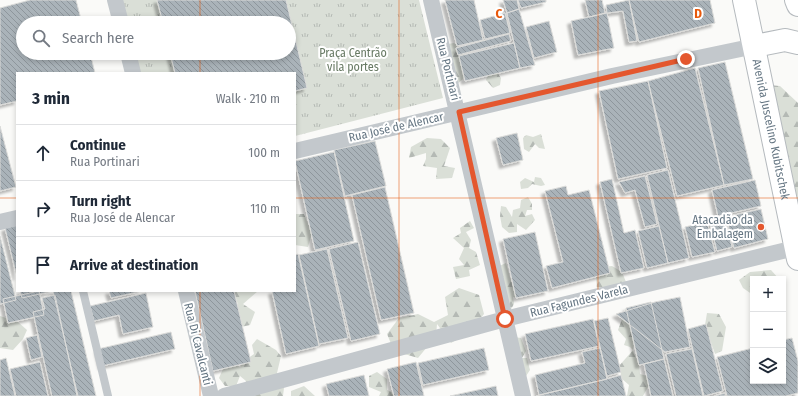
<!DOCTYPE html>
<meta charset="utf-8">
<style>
body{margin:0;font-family:"Fira Sans Condensed",sans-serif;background:#f2f2f3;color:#1f2937}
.controls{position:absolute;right:12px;bottom:12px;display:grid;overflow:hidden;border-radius:0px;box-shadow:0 2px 6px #0003}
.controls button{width:36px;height:36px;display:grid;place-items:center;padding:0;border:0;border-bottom:1px solid #e0e1e3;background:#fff;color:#1f2937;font:20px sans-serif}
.stop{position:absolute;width:12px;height:12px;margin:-9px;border:3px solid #e4572e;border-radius:50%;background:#fff}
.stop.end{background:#e4572e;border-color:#fff;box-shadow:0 1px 4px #0008}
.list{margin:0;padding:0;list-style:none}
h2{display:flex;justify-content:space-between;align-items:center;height:52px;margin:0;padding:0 16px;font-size:17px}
h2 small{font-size:13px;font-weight:400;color:#747a83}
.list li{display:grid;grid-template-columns:26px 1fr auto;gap:12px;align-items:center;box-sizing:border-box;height:56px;padding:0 16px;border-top:1px solid #e0e1e3}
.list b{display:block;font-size:15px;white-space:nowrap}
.list p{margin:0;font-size:13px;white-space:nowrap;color:#747a83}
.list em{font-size:13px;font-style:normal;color:#747a83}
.icon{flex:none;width:22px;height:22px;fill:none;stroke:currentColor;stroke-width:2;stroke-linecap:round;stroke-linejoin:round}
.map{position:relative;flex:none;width:798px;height:396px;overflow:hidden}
.search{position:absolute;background:#fff;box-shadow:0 2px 6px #0003;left:16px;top:16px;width:280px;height:44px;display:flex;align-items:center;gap:10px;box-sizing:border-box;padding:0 14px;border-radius:22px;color:#747a83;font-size:15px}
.panel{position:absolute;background:#fff;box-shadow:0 2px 6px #0003;left:16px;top:72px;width:280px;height:220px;border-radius:0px}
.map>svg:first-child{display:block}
.forest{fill:url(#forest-firs)}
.park{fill:url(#park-tufts)}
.building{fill:url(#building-back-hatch);stroke:#dcdcda;filter:url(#shadow)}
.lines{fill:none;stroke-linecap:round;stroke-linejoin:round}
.primary-casing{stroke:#b5babe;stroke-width:24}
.service{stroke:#c3c8cc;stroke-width:8}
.minor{stroke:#c3c8cc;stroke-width:16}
.primary{stroke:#fff;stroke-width:22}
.route{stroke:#e4572e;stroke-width:5}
.grid{fill:none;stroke:#e8590c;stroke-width:1;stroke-opacity:0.55}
.poi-dot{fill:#e4572e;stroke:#fff;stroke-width:1.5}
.labels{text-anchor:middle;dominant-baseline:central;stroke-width:4;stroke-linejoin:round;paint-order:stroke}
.park-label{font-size:12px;fill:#687a64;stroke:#fff}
.street-label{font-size:12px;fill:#657683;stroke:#fff}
.poi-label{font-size:12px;fill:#657683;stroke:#fff;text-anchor:end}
.grid-label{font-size:13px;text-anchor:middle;font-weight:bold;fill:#e8590c;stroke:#fff;stroke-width:4;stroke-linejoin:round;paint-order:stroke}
</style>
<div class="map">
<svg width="798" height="396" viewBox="0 0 798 396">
<defs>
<pattern id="forest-firs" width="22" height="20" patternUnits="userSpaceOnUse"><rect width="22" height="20" fill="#dadfd7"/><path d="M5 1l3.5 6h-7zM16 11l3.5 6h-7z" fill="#b4b9b4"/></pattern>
<pattern id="park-tufts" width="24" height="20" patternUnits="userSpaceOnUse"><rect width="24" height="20" fill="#dadfd7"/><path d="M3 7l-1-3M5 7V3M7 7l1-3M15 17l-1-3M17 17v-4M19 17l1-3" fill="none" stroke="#b4b9b4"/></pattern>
<pattern id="building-back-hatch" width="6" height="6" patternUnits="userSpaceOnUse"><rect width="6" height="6" fill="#aab3b9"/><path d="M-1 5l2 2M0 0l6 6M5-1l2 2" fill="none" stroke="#8e969c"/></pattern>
<filter id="shadow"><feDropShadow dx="-3.5" dy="3.5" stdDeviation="1" flood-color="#0004"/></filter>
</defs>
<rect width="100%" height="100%" fill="#fafaf8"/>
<path class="forest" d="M454 43 464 50 462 57 468 75 457 84 442 45Z
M494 68 501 78 500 85 493 88 486 80 489 70Z
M769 85 780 86 798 103V211Z
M541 134 545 149 539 148 535 144 529 152 524 149 523 138 526 135 533 137Z
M427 138 441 139 450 148 444 166 455 168 452 178 436 179 437 168 423 166 426 159V153L409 158 411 147Z
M535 177 541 178 545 185 541 186 532 184 528 188 521 189 520 182 525 178 534 182Z
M528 197 532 204V210H527L525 216 532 214 535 220 526 230 517 224V232L509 233 502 227 500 216 501 206 506 207 512 217 513 210 520 208 521 200Z
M295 214H304L312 233 308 247 295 245Z
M470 221 474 228 466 232 471 240 469 248 476 252 480 265 469 270 470 276 456 279 453 267 464 265 459 259 464 248 453 238 461 233 460 228Z
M506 263 516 298 513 297 514 304 510 311 497 267Z
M612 266 622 272 626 282 597 291 596 275 602 267Z
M771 270 779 279H753V295L743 288 739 280 750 272Z
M459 288 479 295 484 314C474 326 465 336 451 343L437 324 436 336 418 358 394 351 387 334 399 318 418 314 434 322 448 315 445 297Z
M234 291H258L243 304 255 312 250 325 236 328 230 313 238 305Z
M626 308 634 344 633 350 639 365 640 374 647 376 649 385 643 396H627L629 385 622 379 619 366 633 350 630 347 624 345 626 339 618 330Z
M707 313 719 314 726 327 722 351 715 354 705 325Z
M0 316 18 322 27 330 23 339 13 350 0 348Z
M514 337 521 338 526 351 522 358H527L530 370 526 376Z
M257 339 276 350 281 356 277 373 284 388 283 396H242L246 381 240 376 236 386H225L219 378 225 364 233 362 240 367 244 361 254 354 252 345Z
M377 372 387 379V390L397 394V396H379L381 392 369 387V376Z
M304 386 315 396H291V391Z"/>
<path class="park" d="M122 0H419L443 98 295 136V73H137L133 53H289V23H126Z"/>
<path class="building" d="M30 0H76L82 23H23V53H90L95 73H17V101L0 105V8Z
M157 0H286L307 88 295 91V73H175L170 53H289V23H163Z
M445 0H474L483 40 457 46Z
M503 0H517L519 9 507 13Z
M518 0H546V2L521 8Z
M585 0H602L605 13 589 17Z
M629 0 637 41 629 42 623 11 607 13 606 5Z
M629 0H710L715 23 639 42Z
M519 9 535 65 520 68 507 13Z
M505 13 510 33 485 39 480 20Z
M607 13 614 48 578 55 571 21Z
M549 21 557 52 534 58 526 27Z
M509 34 511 41 458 55 456 48Z
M514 43 520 68 465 81 459 56Z
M725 62 753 179 724 185 698 68Z
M695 68 724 185 677 196 648 81Z
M648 81 667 168 618 179 599 91Z
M0 126 16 187 0 191Z
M517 133 523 160 503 165 496 138Z
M375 141 386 186 345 196 334 150Z
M334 152 354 241 315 250 295 161Z
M668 170 689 258 668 263 647 175Z
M645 176 657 224 645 227 635 190 625 193 619 182Z
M612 179 624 233 635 230 644 268 621 273 600 182Z
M755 180 761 206 718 216 712 190Z
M566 186 568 195 589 190 610 273 552 288 546 266 563 262 545 191Z
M385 187 414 313 381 320 352 195Z
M761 209 768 239 734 248 726 217Z
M725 218 732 247 717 251 710 222Z
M707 222 715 252 692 257 685 227Z
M17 225V277L5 228Z
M659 226 668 263 647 268 638 231Z
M535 232 548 291 516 298 503 239Z
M0 236 16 300 0 304Z
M358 242 380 334 351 341 329 249Z
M327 249 348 338 319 344 299 255Z
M298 254 319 346 286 354 272 291H295V255Z
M20 291H53L22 298Z
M39 291 44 315 8 323 3 299Z
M53 291H71L96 396H78Z
M109 291H142L111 298Z
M195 291H234L251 362 213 371Z
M146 293 153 327 123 334 119 315 94 321 90 306Z
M55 295 77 396H52L33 312 45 309 42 298Z
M680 297 690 347 665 352 616 314 655 302Z
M651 302 664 359 639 365 626 308Z
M608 318 621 372 607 376 594 321Z
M593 319 599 346 531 361 525 334Z
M706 324 723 391 704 396 688 329Z
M171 332 175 349 102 366 98 349Z
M37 335 42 357 31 360 26 338Z
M792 338 798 361V393L786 396H727L717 357 753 348V381H783V340Z
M484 348 489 370 423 385 418 363Z
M600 348 607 379 539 395 535 375 585 363 582 352Z
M692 349 703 396H676L666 354Z
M6 358 15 396H0V360Z
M664 359 673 396H651L644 364Z
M40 362 48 396H16L10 369Z
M416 362 424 396H394L387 369Z
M364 375 369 396H329L326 384Z
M621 375 626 396H536L607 379Z
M496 386 498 396H450Z
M725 393V396H714Z"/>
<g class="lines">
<g class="primary-casing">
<g id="primary">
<path id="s1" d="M744 0 798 259"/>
<path d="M796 0 798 5"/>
<path d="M755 46 785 40 798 43"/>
</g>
</g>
<path class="service" d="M83 291 108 396"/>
<path class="minor" d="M115 0 121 23
M431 0 523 396
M128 53 133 73
M295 151 612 76 755 46
M0 222 17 218
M186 291 211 396
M224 396 505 319 795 248"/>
<use href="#primary" class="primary"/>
</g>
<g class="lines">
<path class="route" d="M505 319 459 112 686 59"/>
</g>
<path class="grid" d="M200 0V23M399 0V396M598 0V396M200 53V73M0 198H17M295 198H798M200 291V396"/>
<circle class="poi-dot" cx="761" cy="227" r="4"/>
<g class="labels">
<g class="park-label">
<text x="353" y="53">Praça Centrão<tspan x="353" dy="14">vila portes</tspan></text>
</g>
<g class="street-label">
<text transform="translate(448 69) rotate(76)">Rua Portinari</text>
<text transform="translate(396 127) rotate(-13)">Rua José de Alencar</text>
<text stroke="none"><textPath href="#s1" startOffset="132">Avenida Juscelino Kubitschek</textPath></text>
<text transform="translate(579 301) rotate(-14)">Rua Fagundes Varela</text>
<text transform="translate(198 344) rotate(76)">Rua Di Cavalcanti</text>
</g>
<g class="poi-label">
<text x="753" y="220">Atacadão da<tspan x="753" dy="14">Embalagem</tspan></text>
</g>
</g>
<g class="grid-label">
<text x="499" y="18">C</text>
<text x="698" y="18">D</text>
</g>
</svg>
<div class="controls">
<button>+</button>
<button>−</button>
<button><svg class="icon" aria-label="layers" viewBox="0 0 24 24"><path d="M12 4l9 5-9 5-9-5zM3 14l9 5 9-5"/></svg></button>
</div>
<div class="stop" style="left:505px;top:319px"></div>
<div class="stop end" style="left:686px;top:59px"></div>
<div class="search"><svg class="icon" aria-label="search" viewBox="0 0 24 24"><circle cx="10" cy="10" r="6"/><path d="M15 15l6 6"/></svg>Search here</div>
<section class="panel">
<h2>3 min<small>Walk · 210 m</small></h2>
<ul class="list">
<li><svg class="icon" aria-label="ahead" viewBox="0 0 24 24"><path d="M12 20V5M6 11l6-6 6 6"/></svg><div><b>Continue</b><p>Rua Portinari</p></div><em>100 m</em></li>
<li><svg class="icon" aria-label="right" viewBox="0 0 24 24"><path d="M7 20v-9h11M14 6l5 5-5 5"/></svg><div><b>Turn right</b><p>Rua José de Alencar</p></div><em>110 m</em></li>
<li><svg class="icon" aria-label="arrive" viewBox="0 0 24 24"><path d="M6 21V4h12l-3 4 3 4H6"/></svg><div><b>Arrive at destination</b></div></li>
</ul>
</section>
</div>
